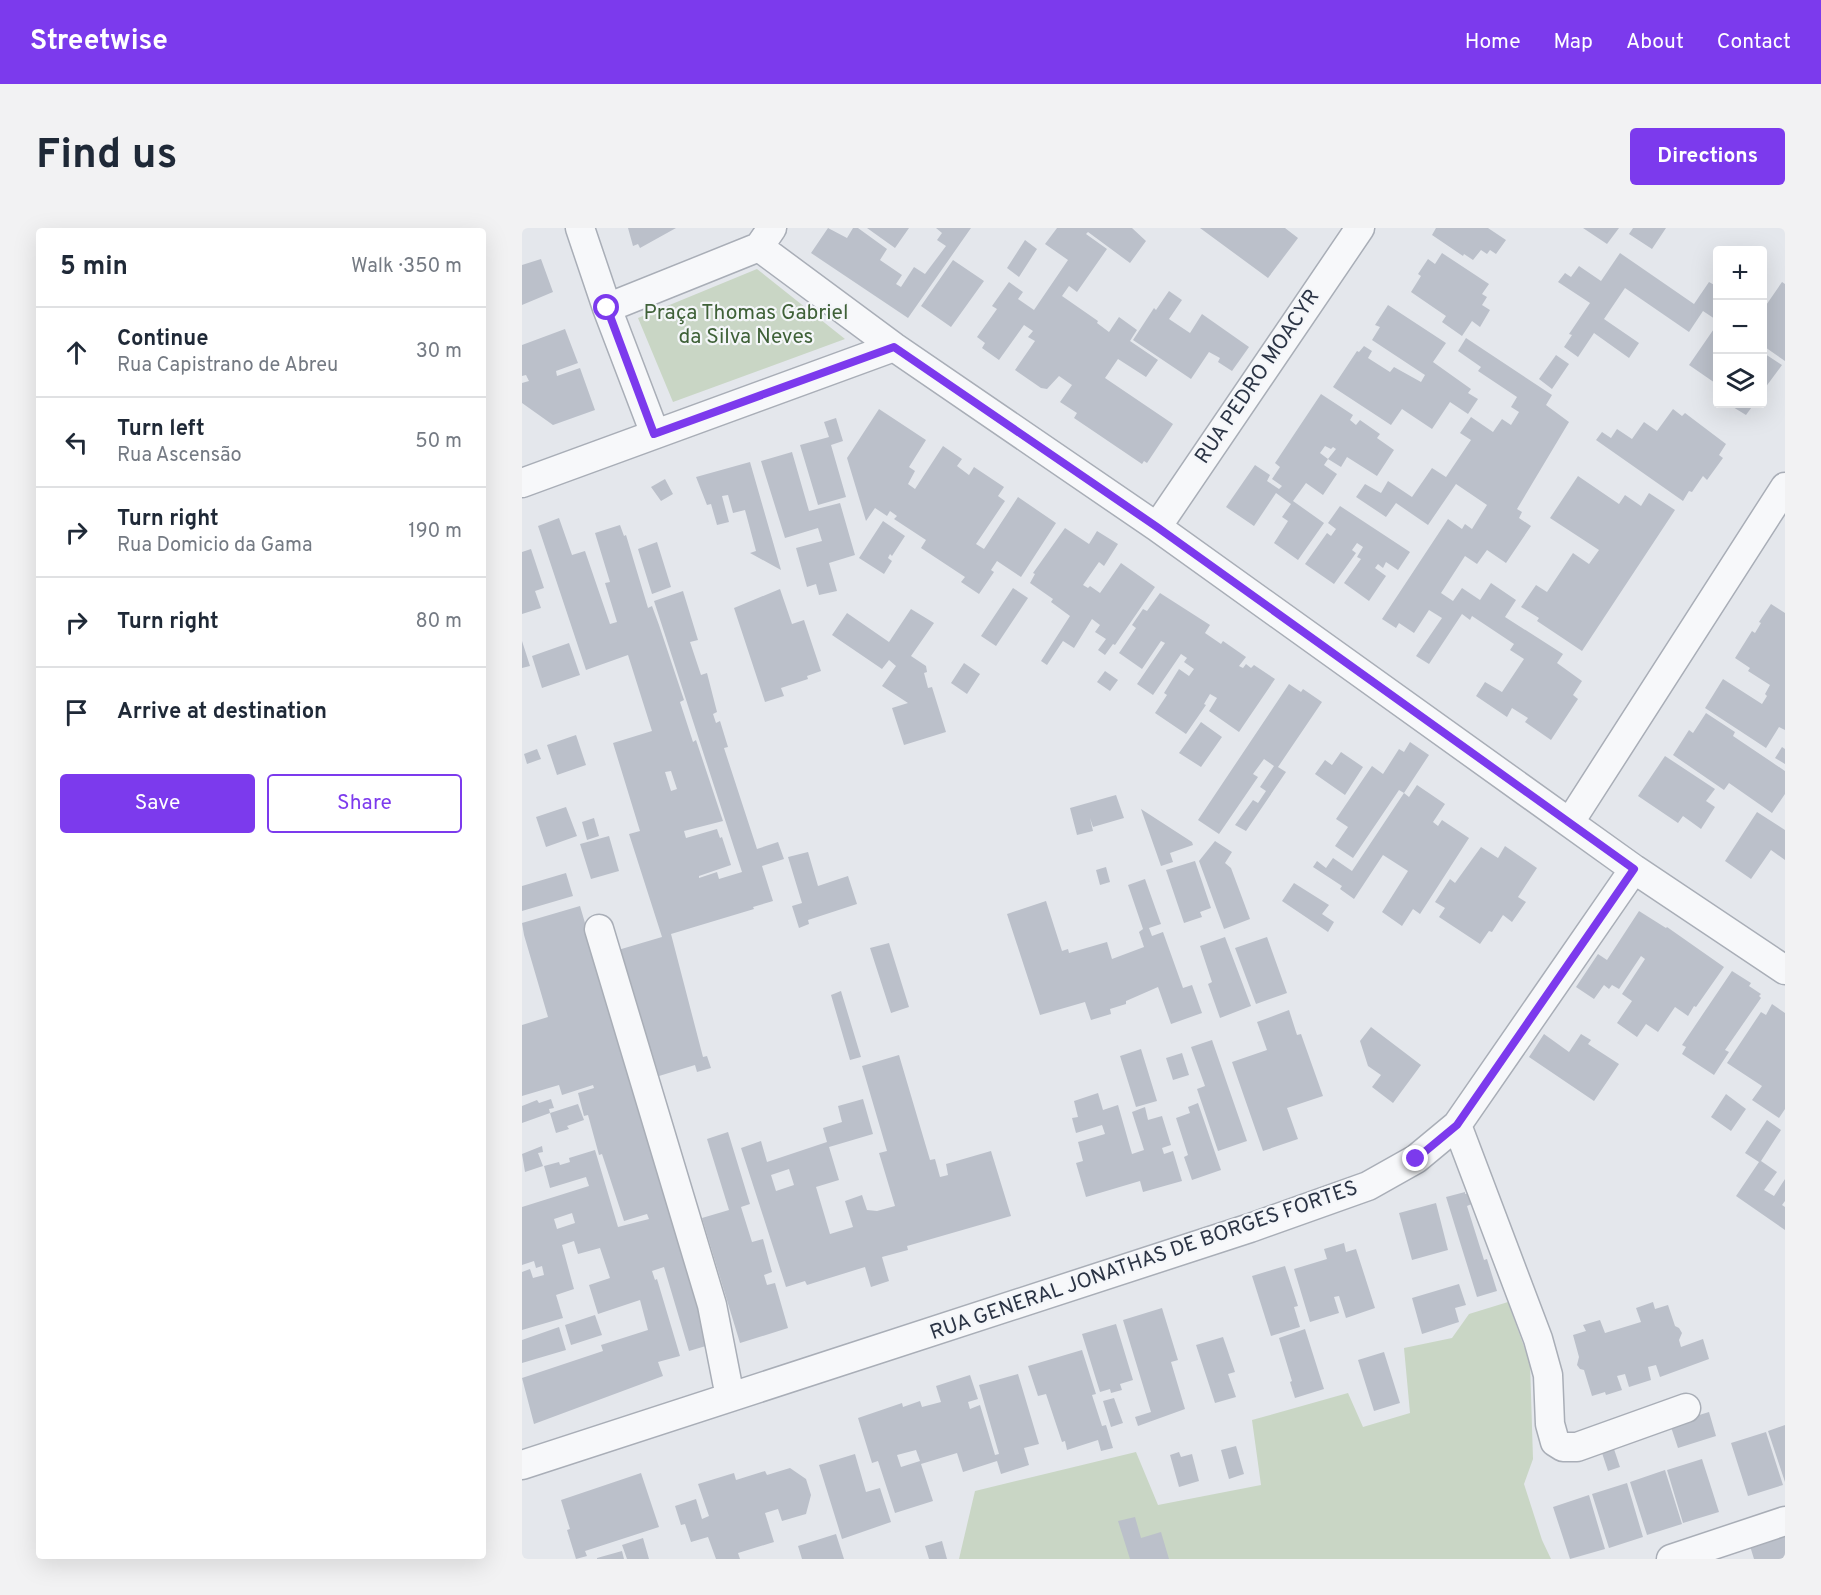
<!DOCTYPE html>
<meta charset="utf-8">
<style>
body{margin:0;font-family:Overpass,sans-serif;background:#f2f2f3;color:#1f2937}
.controls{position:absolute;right:18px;top:18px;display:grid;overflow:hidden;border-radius:6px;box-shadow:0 6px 24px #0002}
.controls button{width:54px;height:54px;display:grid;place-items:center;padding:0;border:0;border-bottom:2px solid #e0e1e3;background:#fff;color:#1f2937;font:30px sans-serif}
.stop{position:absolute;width:18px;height:18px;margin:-14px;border:4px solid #7c3aed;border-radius:50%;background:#fff}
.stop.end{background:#7c3aed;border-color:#fff;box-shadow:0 2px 6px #0008}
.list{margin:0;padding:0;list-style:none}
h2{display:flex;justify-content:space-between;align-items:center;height:78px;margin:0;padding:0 24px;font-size:26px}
h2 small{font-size:20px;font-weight:400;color:#747a83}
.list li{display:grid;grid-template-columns:39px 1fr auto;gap:18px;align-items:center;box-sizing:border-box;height:90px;padding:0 24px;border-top:2px solid #e0e1e3}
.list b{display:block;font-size:22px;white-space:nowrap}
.list p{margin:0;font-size:20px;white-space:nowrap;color:#747a83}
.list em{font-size:20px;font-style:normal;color:#747a83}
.actions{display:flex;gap:12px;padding:18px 24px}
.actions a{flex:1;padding:14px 0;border:2px solid #7c3aed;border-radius:6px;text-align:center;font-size:21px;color:#7c3aed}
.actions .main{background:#7c3aed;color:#fff}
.icon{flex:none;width:33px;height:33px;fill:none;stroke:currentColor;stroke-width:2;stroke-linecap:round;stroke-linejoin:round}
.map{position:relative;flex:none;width:1263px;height:1331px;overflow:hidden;border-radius:6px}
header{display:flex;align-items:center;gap:36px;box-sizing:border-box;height:84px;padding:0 30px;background:#7c3aed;color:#fff}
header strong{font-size:28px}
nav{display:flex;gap:33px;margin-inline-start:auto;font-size:21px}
.intro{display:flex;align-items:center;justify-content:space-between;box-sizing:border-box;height:144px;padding:0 36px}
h1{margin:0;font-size:42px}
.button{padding:15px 27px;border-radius:6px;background:#7c3aed;color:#fff;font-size:21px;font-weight:700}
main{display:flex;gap:36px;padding:0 36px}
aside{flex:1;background:#fff;border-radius:6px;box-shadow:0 6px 24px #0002}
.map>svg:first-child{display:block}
.green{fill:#c9d6c5}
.building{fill:#bbc0ca;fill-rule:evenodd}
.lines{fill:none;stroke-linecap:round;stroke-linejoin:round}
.minor-casing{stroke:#a9aeb7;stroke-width:31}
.minor{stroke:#f7f8fa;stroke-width:28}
.route{stroke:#7c3aed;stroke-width:8}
.labels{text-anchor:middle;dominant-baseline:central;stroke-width:4.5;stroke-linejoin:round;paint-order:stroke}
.park-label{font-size:21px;fill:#3f6138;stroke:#f4f6f9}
.street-label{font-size:21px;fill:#2b3445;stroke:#f4f6f9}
</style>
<header>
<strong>Streetwise</strong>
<nav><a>Home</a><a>Map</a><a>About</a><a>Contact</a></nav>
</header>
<div class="intro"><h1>Find us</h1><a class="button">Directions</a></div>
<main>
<aside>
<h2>5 min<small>Walk · 350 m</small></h2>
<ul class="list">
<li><svg class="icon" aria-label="ahead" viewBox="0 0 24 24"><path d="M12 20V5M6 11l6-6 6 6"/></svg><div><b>Continue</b><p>Rua Capistrano de Abreu</p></div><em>30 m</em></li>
<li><svg class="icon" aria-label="left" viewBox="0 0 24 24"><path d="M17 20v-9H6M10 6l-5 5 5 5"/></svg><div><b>Turn left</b><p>Rua Ascensão</p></div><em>50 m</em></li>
<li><svg class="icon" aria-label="right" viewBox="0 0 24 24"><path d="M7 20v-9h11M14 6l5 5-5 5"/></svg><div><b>Turn right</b><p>Rua Domicio da Gama</p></div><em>190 m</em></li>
<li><svg class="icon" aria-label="right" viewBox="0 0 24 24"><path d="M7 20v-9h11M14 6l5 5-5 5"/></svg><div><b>Turn right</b></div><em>80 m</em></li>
<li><svg class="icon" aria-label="arrive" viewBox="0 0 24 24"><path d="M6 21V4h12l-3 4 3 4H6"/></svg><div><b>Arrive at destination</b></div></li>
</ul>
<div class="actions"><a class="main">Save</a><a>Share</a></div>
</aside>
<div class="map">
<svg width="1263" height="1331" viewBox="0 0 1263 1331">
<rect width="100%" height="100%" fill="#e4e7ec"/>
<path class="green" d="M235 41 323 111 151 174 116 90Z
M986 1074 1008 1135 1011 1231 1002 1256 1020 1312 1029 1331H437L453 1263 614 1224 636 1277 739 1257 730 1192 826 1165 841 1199 888 1185 882 1120 930 1110 947 1086Z"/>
<path class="building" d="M106 0H154L118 20 116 16 111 18Z
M306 0 325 10 331 0H336L365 21 358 32 380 47 374 56 379 59 392 39 403 46 424 18 415 12 420 5 414 0H449L386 90 289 25Z
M345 0H387L373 20Z
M535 0H610L624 13 608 35 566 4 564 6 585 21 555 64 547 58 540 68 576 93 575 95 587 104 597 89 615 102 608 113 636 132 624 149 596 131 583 150 651 196 625 235 622 233 620 236 552 190 555 185 538 174 550 157 537 148 525 161 519 160 493 142 513 113 506 109 511 103 502 97 477 132 460 120 463 115 455 109 475 81 470 78 487 54 501 64 496 71 512 82 546 32 523 16Z
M678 0H763L776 10 746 50Z
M914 0H966L984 12 974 26 968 22 965 26 959 22 951 32 942 26 941 28 910 7Z
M1061 0H1097L1085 16Z
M1111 0H1144L1130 21 1107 6Z
M503 12 515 21 497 49 485 40Z
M920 25 967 56 960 66 965 69 960 77 968 82 958 99 950 93 940 108 920 94 924 88 889 64 899 48 896 46 906 31 913 36Z
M1098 25 1172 76 1187 54 1196 59V93L1181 83 1167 104 1103 60 1082 91 1117 115 1107 130 1072 105 1056 129 1042 119 1050 107 1047 106 1068 75 1036 54 1043 45 1049 49 1057 38 1079 53Z
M19 31 31 64 0 77V37Z
M431 32 462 53 429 99 399 78Z
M1260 54 1263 56V133L1240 117V83Z
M647 63 660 72 647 91 668 105 680 86 727 119 710 143 696 134 698 130 687 124 669 151 611 112 632 80 634 82Z
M866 77 924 115 911 134 949 161 946 165 956 171 946 186 928 174 910 201 880 181 869 197 811 159 835 123 837 124 842 118 850 123 846 130 868 144 872 139 899 154 903 147 850 112 858 99 853 97Z
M1196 95V157L1167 137Z
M43 101 56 135 34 143 35 148 58 140 73 182 31 197 0 175V155L7 153 4 147 0 148V117Z
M944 110 1030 167 1024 177 1047 194 995 281 1000 284 997 290 1009 298 984 335 965 322 955 336 943 328 919 365 931 373 940 360 958 372 969 355 994 372 983 389 1041 426 1035 435 1060 453 1051 467 1056 471 1029 512 1003 494 1006 490 990 480 985 489 954 468 963 454 980 464 1002 431 988 422 992 416 950 388 948 392 940 386 907 436 894 428 920 390 907 382 892 405 877 395 874 400 860 391 926 291 940 301 943 296 950 301 965 277 934 256 906 297 874 275 864 289 834 269 843 256 859 265 866 253 890 269 910 240 924 249 949 212 938 205 949 189 971 204 980 191 989 197 997 184 989 179 995 169 956 143 959 139 936 123Z
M1240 124 1260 137 1240 164Z
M1034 127 1047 136 1030 161 1017 151Z
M799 166 831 187 828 192 834 197 838 192 858 206 855 210 872 222 855 248 825 229 819 239 806 231 814 221 811 219 809 221 803 218 798 225 806 231 802 237 815 246 801 267 784 255 771 273 802 295 776 332 752 315 766 293 760 289 769 276 754 265 732 298 704 279 733 237 748 247 745 253 757 261 760 258 750 251 758 239 753 235Z
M1206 176H1232L1224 187Z
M357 181 404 212 387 239 393 243 386 256 393 261 421 218 440 231 435 238 447 247 452 239 482 259 476 268 483 273 454 316 462 321 496 269 534 295 499 349 475 333 469 342 472 344 457 366 439 354 443 349 399 320 404 312 372 291 375 288 368 283 365 288 353 280 344 293 325 230Z
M1151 181 1160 188 1163 185 1204 216 1197 227 1201 230 1185 252 1181 248 1170 264 1167 263 1161 273 1074 212 1080 204 1089 210 1095 201 1110 211 1122 194 1135 203Z
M314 190 321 213 309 217 324 269 296 277 278 217 307 209 302 194Z
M270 224 287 283 318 275 333 327 307 335 315 363 297 367 294 356 285 359 274 320 300 313 296 300 263 310 239 233Z
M228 234 259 342 228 325 234 323 223 282 211 285 206 267 200 268 207 294 195 297 189 276 185 277 174 249Z
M1056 248 1097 276 1103 267 1119 278 1127 265 1153 282 1060 423 1015 393 1017 390 999 379 1014 357 1025 364 1051 325 1067 336 1077 322 1028 290Z
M143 251 151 266 139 273 129 259Z
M818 278 888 324 876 342 864 334 861 340 856 336 853 340 864 348 847 373 822 355 839 331 835 329 841 319 835 315 830 322 834 325 812 356 783 336 805 305 809 308 814 301 806 295Z
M37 290 50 327 63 323 88 396 95 394 83 355 88 354 73 305 98 297 102 308 104 307 126 380 130 378 137 397 162 472 158 474 171 514 174 512 201 593 162 603 164 610 195 601 198 610 200 609 209 637 177 648V650L195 644 197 651 220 644 132 373 161 363 176 412 168 414 179 447 185 445 195 484 191 486 194 495 198 493 206 519 202 520 235 621 256 614 262 631 240 638 251 673 231 679 232 681 149 706 181 829 185 828 189 840 175 844 173 837 137 848 130 825 127 826 96 722 140 709 107 606 118 603 91 515 130 503 106 427 64 442 16 298ZM149 543 155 561 149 563 143 544Z
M361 293 383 308 370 328 368 326 366 330 370 333 362 346 337 330Z
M543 300 567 316 575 303 596 316 582 338 577 334 561 357 566 360 568 358 578 365 599 335 633 359 593 417 591 416 583 427 576 422 584 411 573 404 578 397 570 391 552 420 541 413 525 437 519 433 548 388 529 374 531 371 508 355 513 346 511 345Z
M135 314 149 359 130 366 116 321Z
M9 321 22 360 13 363 19 380 0 386V324Z
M491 360 506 370 474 418 459 408Z
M258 361 270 396 282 392 299 443 285 448 286 451 259 460 262 468 243 474 212 380Z
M638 365 688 397 683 405 699 416 701 413 724 429 717 438 721 440 724 436 729 440 732 437 753 451 717 504 687 483 695 470 688 466 682 476 684 477 664 506 633 485 645 467 642 465 657 441 667 448 672 441 662 434 665 430 659 426 631 467 615 456 643 415 639 413 620 441 597 425 614 400 610 397 621 381 625 383Z
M1249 376 1263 385V502L1257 499 1244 520 1183 480 1201 451 1240 476 1245 468 1243 466 1248 457 1226 443 1228 440 1213 430 1230 403 1233 405 1239 395 1237 394Z
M389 381 412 395 389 428 404 438 405 444 402 445 406 460 410 459 424 504 382 517 370 480 386 475 360 458 374 438 367 432 360 441 310 407 325 385 367 414Z
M0 413 8 438 0 440Z
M47 415 58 447 20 460 10 428Z
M442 435 458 446 445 466 429 455Z
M583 443 596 452 588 463 575 454Z
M767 456 779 464 781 461 800 474 756 539 764 544 724 603 713 597 731 572 736 575 744 563 738 559 752 538 742 531 731 546 736 549 697 606 676 592Z
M1184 485 1213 504 1211 508 1263 543V566L1250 585 1207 555 1202 562 1151 527 1167 502 1171 505Z
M679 494 700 509 679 539 657 525Z
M54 507 64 537 35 547 25 517Z
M888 514 907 527 882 565 877 562 831 630 813 618 826 599 814 591 850 538 861 546 877 521 882 524Z
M1260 519 1263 521V536L1253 530Z
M15 521 19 531 5 536 2 526Z
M819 524 841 539 823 567 793 546 803 532 810 537Z
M1143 528 1193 561 1184 573 1193 579 1179 601 1161 588 1156 595 1116 568Z
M895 557 923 576 911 594 916 598 920 592 947 610 898 686 891 681 880 698 860 684 886 643 861 627 832 671 818 661 820 658 791 639 795 633 804 640 811 630 830 643 882 565 887 569Z
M594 567 602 590 571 599 568 590 571 603 555 607 548 580Z
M44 579 55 608 24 619 14 589Z
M619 581 670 614 671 617 648 625 651 634 639 638Z
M1235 584 1263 602V632L1249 622 1229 651 1203 633Z
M72 590 77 608 65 612 60 594Z
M87 608 97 643 69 651 58 616Z
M693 613 710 624 703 635 709 640 728 691 702 701 677 633Z
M983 618 1015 640 996 669 1004 674 990 694 981 687 970 704 967 703 958 716 917 689 923 680 913 674 928 651 933 655 959 619 976 630Z
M286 624 296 658 326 648 335 676 286 692 287 696 277 700 270 678 280 675 266 629Z
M673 633 689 680 678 684 680 689 662 695 644 642Z
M584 639 588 654 578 657 574 642Z
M44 645 51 668 0 683V658Z
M623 651 639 696 627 700 630 708 641 704 661 760 670 757 680 785 649 796 636 759 604 773V776L588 781 589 786 569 792 563 774 518 787 485 686 524 673 540 723 546 721 547 725 585 714 590 731 622 719 617 704 621 701 606 657Z
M772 655 807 677 800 686 812 694 806 704 760 673Z
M58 678 147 980 194 1115 167 1123 142 1039 130 1043 133 1052 135 1051 158 1128 136 1134 141 1148 12 1196 0 1150 81 1123 79 1117 126 1102 118 1072 76 1086 67 1057 88 1050 78 1020 56 1026 52 1013 40 1017 52 1061 34 1067 41 1090 0 1102V1044L8 1041 11 1050 22 1047 20 1038 14 1040 12 1033 0 1037V979L67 958 64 949 28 960 22 938 37 934 38 937 48 934 47 930 73 922 96 999 127 991 125 986 102 993 80 926 77 927 66 887 62 888 56 865 72 860 71 857 40 867 37 857 0 868V797L26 789 2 707 0 695ZM50 985 53 995 35 1001 32 991Z
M1117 683 1144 700 1145 699 1202 739 1174 779 1172 778 1166 788 1153 779 1136 804 1124 796 1115 809 1095 795 1110 773 1100 766 1123 731 1119 728 1097 761 1090 757 1087 761 1082 757 1072 771 1054 759 1076 726 1085 732Z
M703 709 729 778 698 790 686 756 690 754 678 718Z
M745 709 765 765 734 776 713 720Z
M367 715 387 779 369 785 348 720Z
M1210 743 1229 755 1227 758 1239 766 1237 768 1239 770 1203 822 1207 824 1192 847 1160 826 1164 819 1160 817Z
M319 763 339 829 328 832 309 767Z
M1250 776 1263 785V881L1257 890 1230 872 1240 858 1205 835 1239 784 1244 787Z
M767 782 775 807 779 806 801 868 765 880 776 911 741 923 710 834 745 822 735 794Z
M849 799 899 837 871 875 850 859 859 847 846 838 838 813Z
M1022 806 1047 824 1059 806 1069 812 1066 816 1097 836 1072 873 1007 829Z
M690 812 725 913 696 923 675 861 683 858 669 819Z
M619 821 635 873 614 879 598 828Z
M660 825 667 847 651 852 644 830Z
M377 827 408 932 413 931 418 949 426 947 424 936 469 923 489 988 385 1018 386 1022 360 1029 367 1053 349 1059 343 1039 285 1057 283 1053 264 1059 219 920 239 913 245 934 305 914 301 900 320 894 316 878 341 871 351 906 307 919 317 952 294 959 308 1006 331 999 323 973 340 967 345 982 355 983 373 978 357 925 365 923 340 838ZM267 941 272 957 254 963 249 947Z
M576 865 581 882 596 877 610 926 622 922 610 884 623 879 626 892 640 888 649 917 640 920 642 926 651 923 660 953 621 964 618 953 564 969 554 935 561 933 556 914 583 906 580 897 554 905 550 890 556 889 552 873Z
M1204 866 1224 881 1209 903 1189 889Z
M29 871 32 880 27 881 28 885 56 876 62 892 45 898 47 901 34 905 28 885 0 895V878L15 872 17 875Z
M676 875 699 942 670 952 662 929 666 927 654 890 668 885 666 879Z
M1245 892 1259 902 1239 933 1255 944 1242 962 1252 968 1263 951V973L1260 977 1263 979V1002L1214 968 1237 934 1223 925Z
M206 904 228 976 219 979 230 1014 241 1011 250 1044 242 1047 245 1057 253 1055 266 1100 218 1115 180 990 207 982 185 911Z
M20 918 21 924 16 925 21 938 3 944 0 926Z
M943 964V966L949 965 952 975 945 978 962 1032 965 1031 975 1063 955 1069 924 969Z
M914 975 926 1022 890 1032 877 985Z
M822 1015 824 1024 834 1021 853 1080 824 1090 817 1068 812 1069 817 1085 788 1094 772 1041 805 1031 802 1021Z
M763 1038 776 1078 772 1079 778 1099 749 1108 730 1048Z
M937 1056 944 1077 933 1080 937 1094 900 1106 890 1070Z
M1131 1074 1133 1081 1146 1077 1153 1098 1157 1100 1160 1105 1157 1112 1159 1119 1181 1111 1187 1131 1138 1149 1134 1137 1126 1139 1129 1152 1107 1159 1103 1146 1095 1148 1100 1162 1084 1167 1083 1164 1070 1168 1062 1142 1058 1141 1055 1137 1057 1129 1051 1107 1064 1103 1061 1097 1078 1092 1083 1105 1119 1094 1114 1080Z
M640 1080 656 1132 649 1134 663 1181 616 1198 613 1189 629 1184 601 1092Z
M73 1087 80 1107 49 1117 43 1097Z
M594 1096 611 1152 598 1156 600 1162 589 1165 588 1161 578 1164 560 1106Z
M37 1099 44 1122 0 1135V1112Z
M783 1101 802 1161 773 1170 768 1154 770 1153 757 1110Z
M701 1109 713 1144 706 1146 714 1169 693 1175 674 1117Z
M560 1122 574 1166 570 1167 580 1198 584 1197 591 1220 579 1223 576 1212 545 1222 543 1213 540 1214 524 1166 516 1168 506 1138Z
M862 1124 878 1175 852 1183 836 1132Z
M496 1146 517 1216 502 1220 507 1237 479 1246 475 1233 441 1244 435 1225 399 1236 411 1273 373 1285 356 1233 350 1235 336 1190 380 1175 381 1179 398 1173 400 1179 419 1174 414 1158 448 1147 456 1171 446 1174 448 1181 458 1177 473 1227 477 1226 457 1157ZM394 1222 398 1233 379 1239 375 1227Z
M592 1170 601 1195 589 1199 581 1173Z
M1187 1184 1194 1208 1156 1220 1148 1196Z
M1263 1197V1254L1246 1203Z
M1244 1204 1261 1257 1226 1268 1209 1215Z
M1090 1215 1098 1239 1086 1243 1078 1219Z
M714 1218 722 1246 707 1251 699 1222Z
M657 1224 659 1229 670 1226 677 1253 657 1259 648 1227Z
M333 1226 344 1264 358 1260 369 1294 320 1311 297 1237Z
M1180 1231 1197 1284 1161 1295 1145 1242Z
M268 1240 284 1251 289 1267 284 1286 260 1293 256 1281 243 1285 252 1314 216 1325 218 1331H194L186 1309 169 1314 163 1296 159 1297 153 1278 174 1271 180 1291 187 1288 176 1256 212 1245 214 1252 243 1243 245 1247Z
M1143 1242 1160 1296 1125 1307 1108 1254Z
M119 1245 137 1299 63 1323 65 1328 54 1331 45 1302 48 1301 39 1272Z
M1105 1255 1121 1309 1087 1320 1070 1266Z
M1067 1267 1083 1321 1048 1331 1031 1279Z
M613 1289 619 1310 639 1304 647 1331H608L596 1293Z
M314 1306 322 1331H280L276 1318Z
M1263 1307V1331H1232L1228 1318Z
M121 1310 127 1331H105L100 1317Z
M420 1313 425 1331H407L403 1318Z
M100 1323 102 1331H75V1330Z"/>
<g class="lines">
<g class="minor-casing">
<path id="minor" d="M58 0 85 80 133 206
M237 19 372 119 635 299 1112 641 1263 742
M85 80 237 19 250 0
M0 255 372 119
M635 299 838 0
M1048 594 1263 259
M77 701 190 1077 208 1169
M935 897 1016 1111 1026 1147 1028 1196 1033 1214 1041 1219H1055L1164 1180
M0 1237 728 1000 846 958 894 931 935 897 1112 641
M1149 1331 1263 1293"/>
</g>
<use href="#minor" class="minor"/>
</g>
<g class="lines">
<path class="route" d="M85 80 132 206 372 119 635 299 1112 641 935 897 894 931"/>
</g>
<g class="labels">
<g class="park-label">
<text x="224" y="85">Praça Thomas Gabriel<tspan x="224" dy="24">da Silva Neves</tspan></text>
</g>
<g class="street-label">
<text transform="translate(736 149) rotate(-56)">RUA PEDRO MOACYR</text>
<text transform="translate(622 1033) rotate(-19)">RUA GENERAL JONATHAS DE BORGES FORTES</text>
</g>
</g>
</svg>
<div class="controls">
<button>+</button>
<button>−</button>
<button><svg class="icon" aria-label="layers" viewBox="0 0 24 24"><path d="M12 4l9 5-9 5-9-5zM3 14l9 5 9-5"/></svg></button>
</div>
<div class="stop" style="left:85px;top:80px"></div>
<div class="stop end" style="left:894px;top:931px"></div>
</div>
</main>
